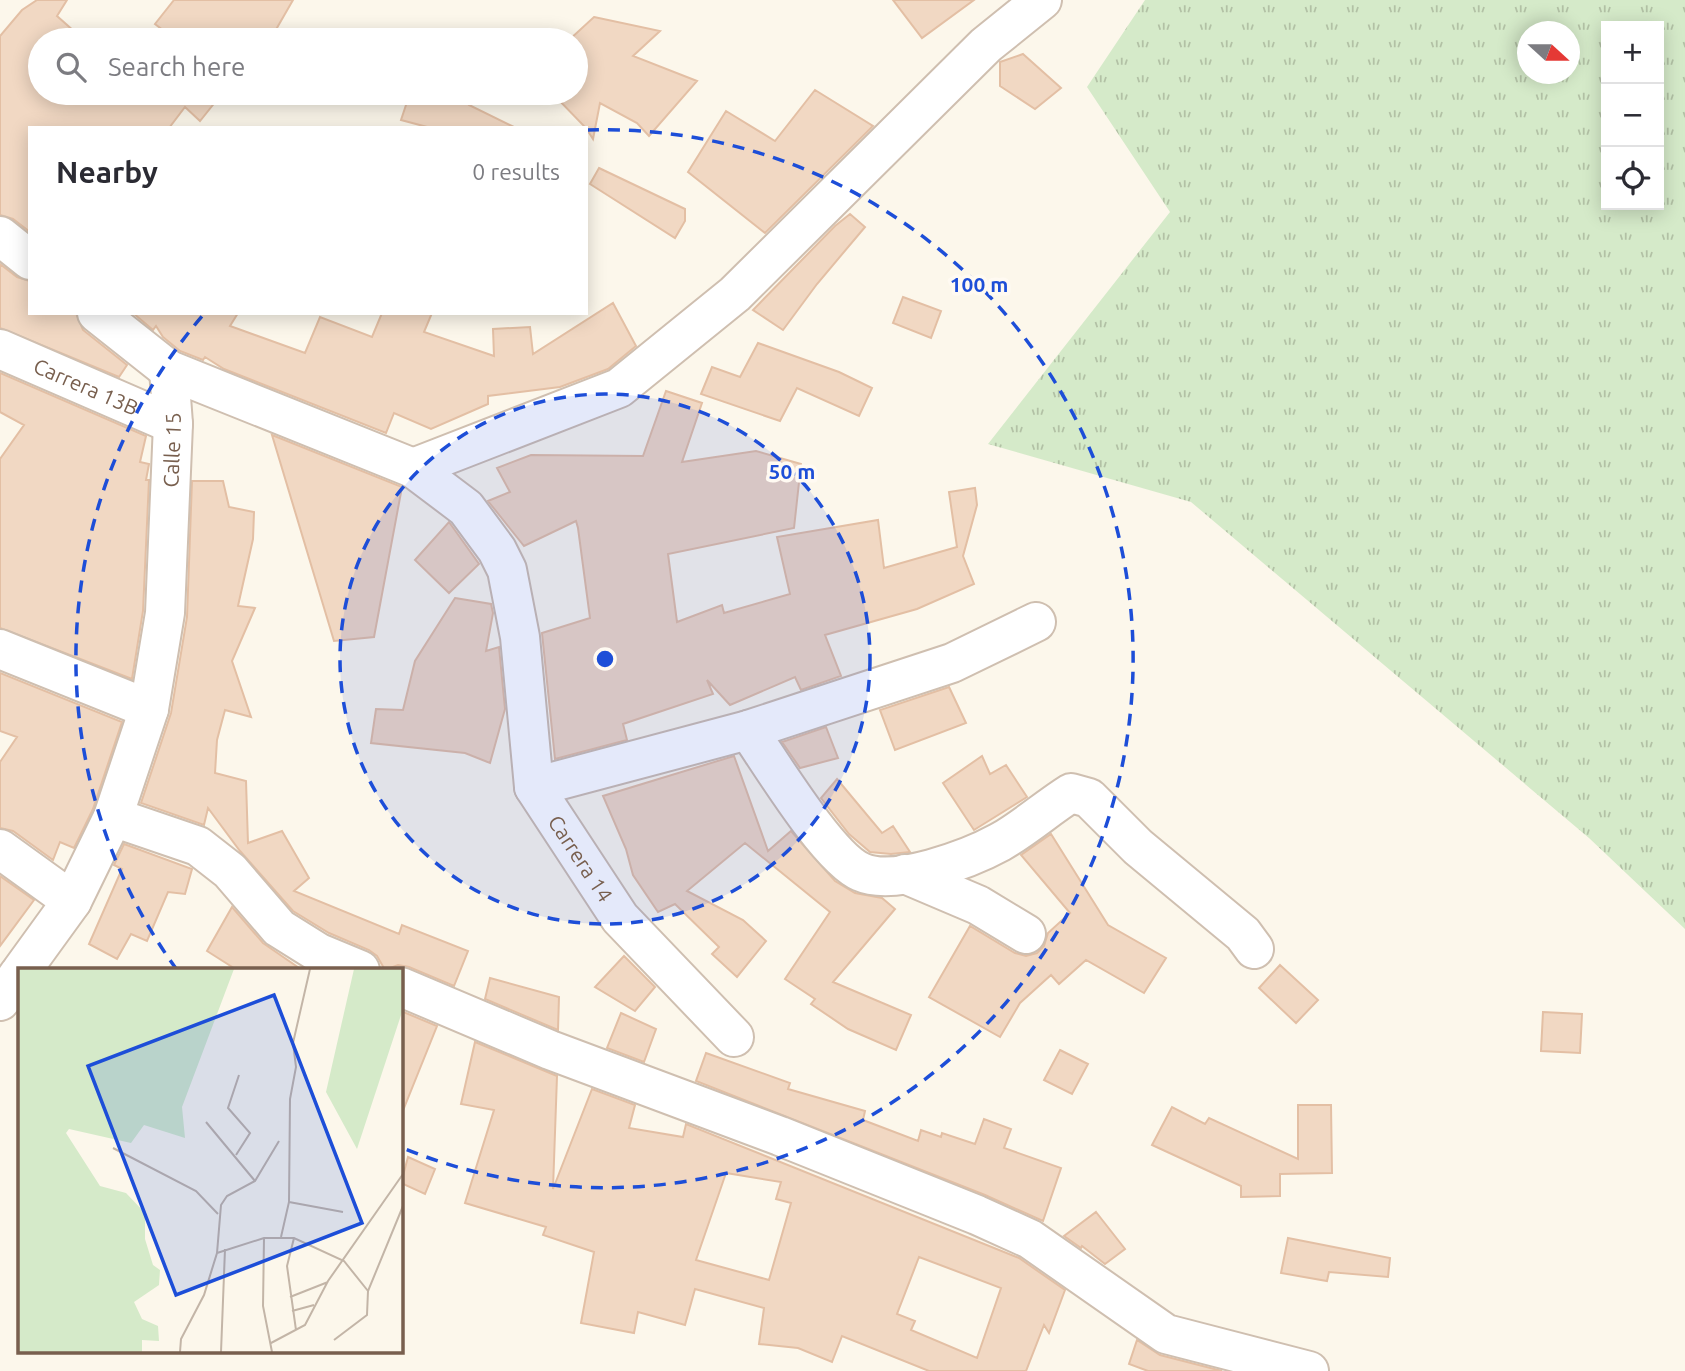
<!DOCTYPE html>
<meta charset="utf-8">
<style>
body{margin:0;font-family:Ubuntu,sans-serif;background:#f7f7f7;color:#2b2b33}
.controls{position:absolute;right:21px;top:21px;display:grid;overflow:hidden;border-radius:0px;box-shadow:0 4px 18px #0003}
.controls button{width:63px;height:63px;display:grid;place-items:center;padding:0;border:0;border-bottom:2px solid #e1e1e2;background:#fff;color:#2b2b33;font:35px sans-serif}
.compass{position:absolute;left:1517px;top:21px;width:63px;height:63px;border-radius:50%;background:#fff;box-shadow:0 4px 18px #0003;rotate:111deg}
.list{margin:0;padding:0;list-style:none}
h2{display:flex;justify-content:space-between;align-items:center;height:91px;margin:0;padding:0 28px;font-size:30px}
h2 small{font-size:23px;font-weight:400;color:#7c7c81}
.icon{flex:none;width:38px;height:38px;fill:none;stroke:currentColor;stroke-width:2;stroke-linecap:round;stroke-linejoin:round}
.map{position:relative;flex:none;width:1685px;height:1371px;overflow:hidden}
.search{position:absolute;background:#fff;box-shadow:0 4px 18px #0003;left:28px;top:28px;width:560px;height:77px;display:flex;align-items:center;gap:18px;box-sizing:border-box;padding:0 24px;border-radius:38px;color:#7c7c81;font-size:26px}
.panel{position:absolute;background:#fff;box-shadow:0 4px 18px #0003;left:28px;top:126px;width:560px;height:189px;border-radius:0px}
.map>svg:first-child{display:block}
.grass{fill:url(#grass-tufts);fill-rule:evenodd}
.building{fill:#f1d8c3;stroke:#e3bfa4;stroke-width:2;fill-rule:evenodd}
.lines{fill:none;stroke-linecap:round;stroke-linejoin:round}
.minor-casing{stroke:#cfbfb0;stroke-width:42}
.minor{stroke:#fff;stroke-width:38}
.ring{fill:none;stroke:#1d4ed8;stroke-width:3.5;stroke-dasharray:12 9}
.labels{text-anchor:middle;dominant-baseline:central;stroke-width:7;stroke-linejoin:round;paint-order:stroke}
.street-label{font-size:21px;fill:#785f4e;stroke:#fffaf2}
.inset-road{fill:none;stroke:#c3b5a7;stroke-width:2}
.view{fill:#1d4ed8;fill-opacity:0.15;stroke:#1d4ed8;stroke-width:3.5}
.inset-edge{fill:none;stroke:#785f4e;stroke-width:3.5}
.centre{fill:#1d4ed8;stroke:#fffaf2;stroke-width:3.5}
.ring-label{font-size:21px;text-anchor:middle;font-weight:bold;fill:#1d4ed8;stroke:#fffaf2;stroke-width:7;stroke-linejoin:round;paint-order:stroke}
</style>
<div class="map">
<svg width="1685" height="1371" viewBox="0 0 1685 1371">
<defs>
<pattern id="grass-tufts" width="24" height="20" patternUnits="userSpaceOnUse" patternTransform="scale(1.75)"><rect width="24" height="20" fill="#d5eac9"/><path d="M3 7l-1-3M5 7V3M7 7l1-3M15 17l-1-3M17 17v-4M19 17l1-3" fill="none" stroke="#b2c1a5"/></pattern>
</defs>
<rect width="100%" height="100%" fill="#fcf7eb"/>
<path class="grass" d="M1145 0H1685V929L1589 838 1191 502 988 444 1170 212 1087 87ZM1606 26H1659V205H1606ZM1528 32H1570V74H1528Z"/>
<path class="building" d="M37 0H67L57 16 84 40H40V93H216L220 96 200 121 185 107 169 128H30V232L13 219 0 215V36L22 10Z
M174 0H293L270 40H176L155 24Z
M893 0H974L922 38Z
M594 17 660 31 633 56 697 81 649 136 637 123 600 103 593 139 586 128 552 93H576V40H569Z
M1023 54 1061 88 1035 109 1000 86V62Z
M815 90 873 126 765 233 688 172 726 111 775 141Z
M410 93H470L473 94 469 105 516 128H431L401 120Z
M599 168 685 209V221L675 238 590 184Z
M850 214 865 227 817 284 783 330 753 310 835 226Z
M0 264 17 277 30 281V313H76L83 330 127 365 119 377 0 328Z
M903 297 941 311 931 338 893 323Z
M613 303 636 346 608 369 560 387 488 396V404L431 429 394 413 386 433 224 369 205 357 203 360 180 351 163 337 156 326 153 330 133 313H238L230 326 305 353 320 317 372 337 382 313H432L424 332 494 356 493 329 530 327 533 354Z
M758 343 839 372 872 388 859 416 797 388 780 421 701 394 712 367 740 377Z
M0 373 146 436 140 462 149 464 146 480H149L143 611 132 679 0 628V459L24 425 0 412Z
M666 391 702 403 682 462 756 451 801 464 794 528 668 554 677 622 722 605 724 613 790 594 777 537 878 520 884 568 957 547 949 492 975 488 977 505 963 556 974 584 917 609 825 635 841 676 801 690 795 677 730 705 707 680 713 694 623 724 627 740 555 759 542 633 590 618 578 528 576 521 524 546 488 501 510 492 497 468 531 455 643 456Z
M272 435 402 487 374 637 334 641Z
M192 481H223L229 507 254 512 253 539 238 606 255 608 232 661 251 717 225 710 217 740 215 773 246 781 248 843 282 831 309 878 294 891 399 934 402 925 468 951 454 986 409 967 398 965 385 970 377 956 369 950 329 933 293 911 240 851 208 808 204 825 141 803 171 713 187 617Z
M449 522 479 564 449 593 415 560Z
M455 598 491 604 493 613 486 651 499 647 505 709 490 763 465 753 371 743 376 709 403 710 415 661Z
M0 673 122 722 93 809 74 848 60 842 53 860 13 831 0 828V762L17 737 0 731Z
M949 687 966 723 895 750 880 710Z
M826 727 838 758 800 768 782 742Z
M734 756 768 851 791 831 835 881 855 893 882 898 895 909 833 982 911 1015 896 1050 848 1029 811 1004 815 999 785 979 830 912 745 843 687 891 743 920 766 941 737 977 712 954 719 947 675 904 658 912 633 875 626 849 603 796Z
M982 756 990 774 1006 765 1027 797 974 830 943 783Z
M837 779 882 833 893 826 910 852 891 854 870 852 849 834 821 798Z
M1051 834 1108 925 1166 958 1144 993 1086 960 1059 984 1051 975 1020 1003 1000 1037 929 997 970 926 1015 953 1026 956 1037 953 1044 946 1048 933 1070 913 1021 855Z
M124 844 192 869 185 894 168 892 147 941 131 934 117 959 89 944 122 869 114 865Z
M0 876 34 900 0 946Z
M232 907 263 943 302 970H237L207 951Z
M624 956 655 987 635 1011 595 987Z
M1280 965 1318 1000 1296 1023 1259 988Z
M490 978 559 997 558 1030 485 999Z
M401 1011 437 1026 402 1113H401Z
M1543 1012 1582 1014 1580 1053 1541 1051Z
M621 1013 656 1029 644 1062 607 1048Z
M475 1042 557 1076 553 1189 592 1089 635 1105 629 1128 683 1137 686 1124 1019 1258 1065 1290 1049 1333 1044 1325 1026 1371H929L842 1336 832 1362 798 1348 759 1344 764 1308 695 1289 685 1325 638 1312 634 1333 581 1323 594 1252 543 1235 546 1227 465 1203 494 1110 461 1104ZM726 1173 781 1182 776 1199 791 1203 769 1280 696 1260ZM919 1257 1001 1288 977 1358 911 1330 915 1321 897 1314Z
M1060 1050 1088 1064 1072 1094 1044 1080Z
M706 1053 790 1083 788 1089 865 1111 863 1120 918 1141 921 1130 941 1137 942 1133 975 1144 984 1119 1011 1129 1004 1148 1061 1168 1043 1221 985 1195 696 1081Z
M1298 1105H1331L1332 1173 1280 1174V1196L1241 1197V1186L1152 1145 1172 1107 1205 1124 1209 1118 1298 1159Z
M408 1157 435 1169 425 1194 401 1183Z
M1096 1212 1125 1249 1105 1264 1082 1246 1081 1248 1064 1236Z
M1288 1238 1390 1258 1388 1277 1329 1272 1327 1281 1281 1273Z
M1137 1340 1160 1355 1222 1371H1148L1129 1364Z"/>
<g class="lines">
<g class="minor-casing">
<g id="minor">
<path d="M0 236 30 260"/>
<path id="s1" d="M97 313 169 370 413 468 466 508 497 550 507 570 520 637 534 787 620 918 734 1037"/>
<path id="s2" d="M0 349 173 424"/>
<path d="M413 468 619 388 735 294 986 45 1042 0"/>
<path d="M0 649 149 709"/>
<path d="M748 730C771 763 828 858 861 872 894 887 969 859 1000 842 1025 828 1047 808 1071 793L1089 798 1138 847 1243 934 1254 949"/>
<path d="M534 787 748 730 952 663 1036 622"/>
<path d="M113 817 198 846 230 871 279 928 319 953 360 970"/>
<path d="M0 849 72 901"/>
<path d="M905 874 978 905 1026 934"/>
<path id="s3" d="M22 970 72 901 113 817 149 709 165 613 173 424 169 370"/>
<path d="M401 987 550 1050 780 1136 977 1215 1030 1239 1166 1334 1309 1371"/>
<path d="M0 1001 19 974"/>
</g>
</g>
<use href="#minor" class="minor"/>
</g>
<circle cx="605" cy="659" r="265" fill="#1d4ed8" fill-opacity=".12"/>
<g class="ring">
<circle cx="605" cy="659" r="265"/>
<path d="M177 970A529 529 0 0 1 203 315M587 130A529 529 0 1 1 403 1148"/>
</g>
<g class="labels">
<g class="street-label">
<text stroke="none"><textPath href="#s2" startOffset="94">Carrera 13B</textPath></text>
<text stroke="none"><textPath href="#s3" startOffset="553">Calle 15</textPath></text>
<text stroke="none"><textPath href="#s1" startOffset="800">Carrera 14</textPath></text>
</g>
</g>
<g transform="translate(18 968)">
<rect width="385" height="385" fill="#fcf7eb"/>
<path d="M0 1H216L164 139 167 170 126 157 113 175 51 161 48 165 82 218 108 225 127 245V271L135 297 142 302 141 317 116 334 124 351 140 358 141 373 124 372V384H0ZM336 1H385V41L339 181 308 124Z" fill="#d5eac9"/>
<path class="inset-road" d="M188 154 237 213M95 180 178 223 200 246M218 187 232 165 210 140 221 107M271 234 325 244M263 269 271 234 272 131 278 99 275 75 292 1M246 270 245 338 254 384M276 270 269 298 278 362M199 285 246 270H276L326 293 350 323M272 329 310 314M274 343 296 337M316 372 349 347 350 323 385 238M253 375 287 357 310 313 385 206M162 384 163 371 186 327 199 285 203 237 209 228 237 213 261 173M203 384 207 281"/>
<path class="view" d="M256 27 344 255 158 327 70 98Z"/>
<rect width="385" height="385" class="inset-edge"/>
</g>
<circle cx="605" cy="659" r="10" class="centre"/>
<g class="ring-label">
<text x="979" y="292">100 m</text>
<text x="792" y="479">50 m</text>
</g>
</svg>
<div class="controls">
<button>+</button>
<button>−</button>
<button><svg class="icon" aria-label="locate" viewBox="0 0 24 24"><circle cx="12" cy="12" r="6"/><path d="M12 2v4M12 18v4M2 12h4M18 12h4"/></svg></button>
</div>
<svg class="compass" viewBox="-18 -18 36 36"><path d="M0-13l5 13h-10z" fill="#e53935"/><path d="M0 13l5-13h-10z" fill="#7c7c81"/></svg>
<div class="search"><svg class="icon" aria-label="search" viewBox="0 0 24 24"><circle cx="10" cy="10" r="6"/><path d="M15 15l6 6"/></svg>Search here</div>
<section class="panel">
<h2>Nearby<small>0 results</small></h2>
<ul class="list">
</ul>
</section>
</div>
